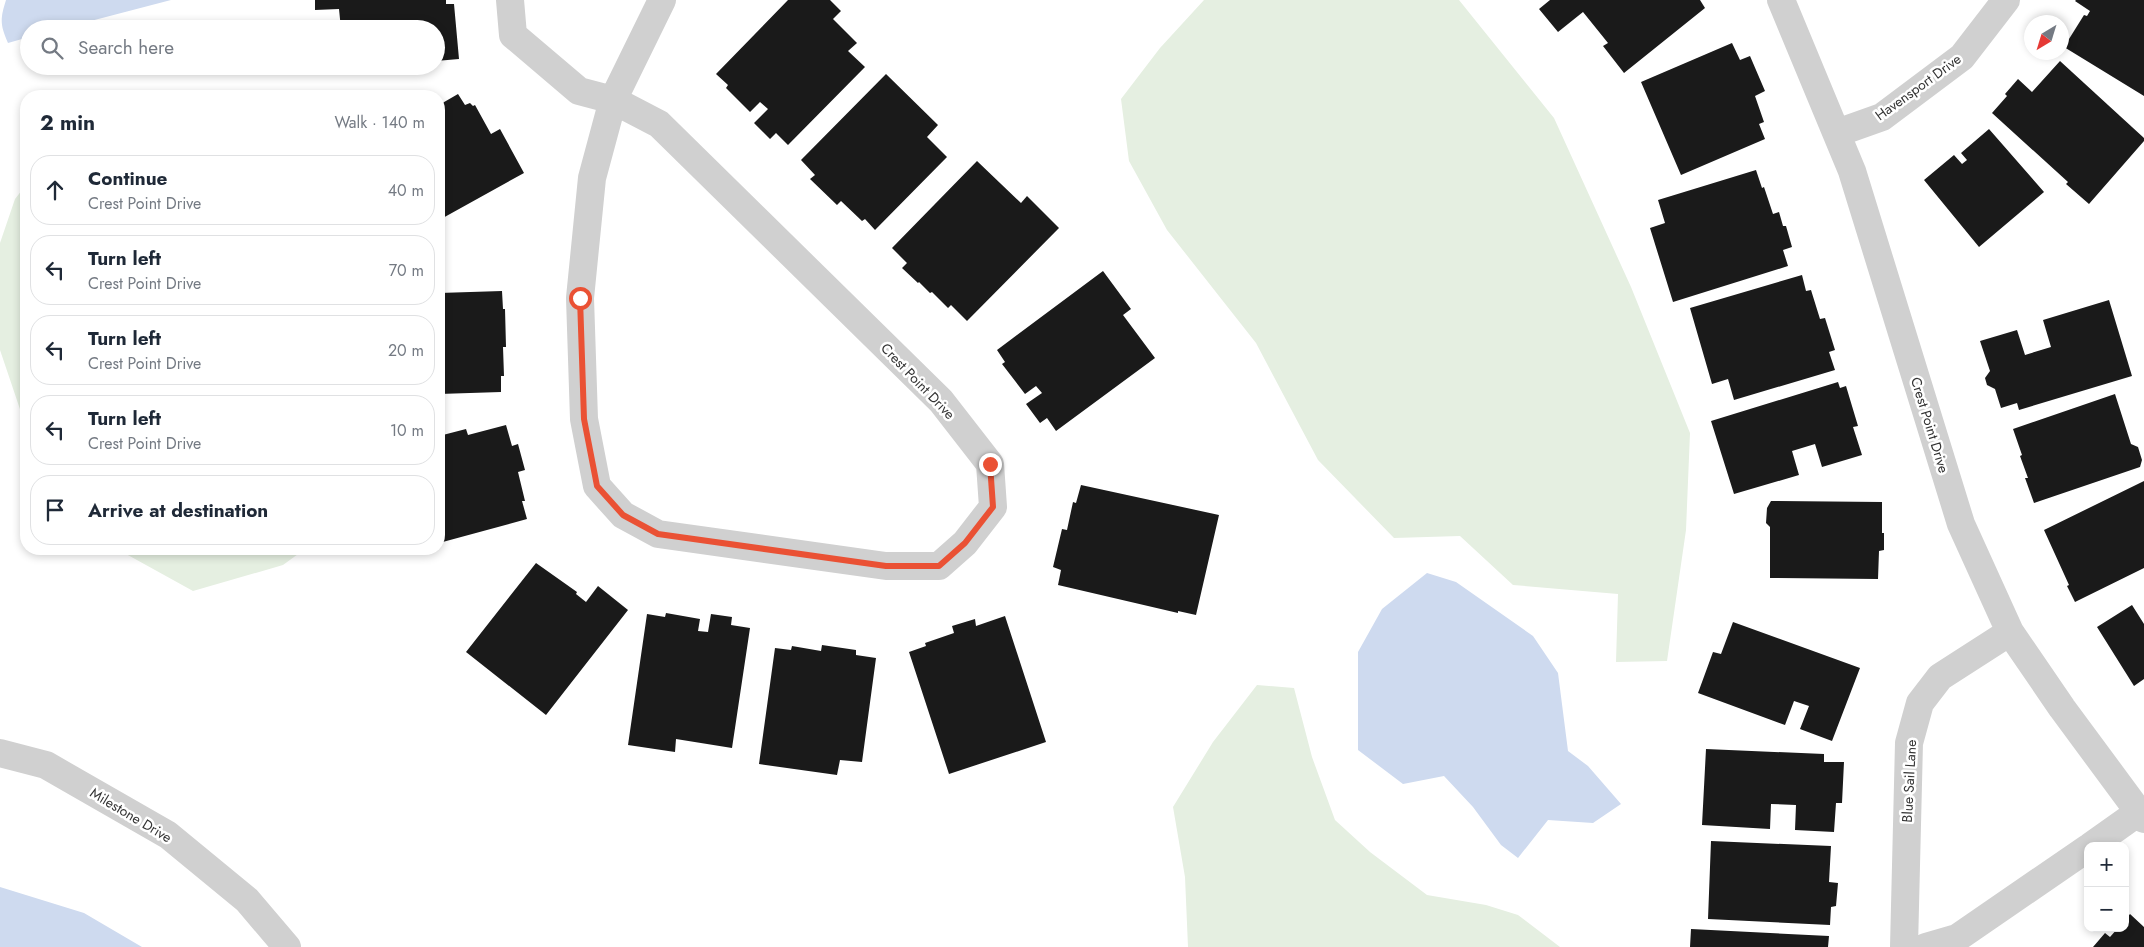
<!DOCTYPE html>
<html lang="en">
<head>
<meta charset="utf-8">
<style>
	:root { --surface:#fff; --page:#f6f6f7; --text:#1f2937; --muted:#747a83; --line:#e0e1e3 }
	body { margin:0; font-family:Jost,sans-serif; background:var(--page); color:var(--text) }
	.controls { position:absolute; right:15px; bottom:15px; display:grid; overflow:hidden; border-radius:10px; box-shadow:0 2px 8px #0003 }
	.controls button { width:45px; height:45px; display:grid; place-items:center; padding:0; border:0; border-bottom:1px solid var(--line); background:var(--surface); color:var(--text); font:25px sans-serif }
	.compass { position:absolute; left:2024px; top:15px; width:45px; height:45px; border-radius:50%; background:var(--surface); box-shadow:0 2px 8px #0003; rotate:218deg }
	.stop { position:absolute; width:15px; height:15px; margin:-11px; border:4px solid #ea5134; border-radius:50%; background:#fff }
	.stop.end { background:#ea5134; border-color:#fff; box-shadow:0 1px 5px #0008 }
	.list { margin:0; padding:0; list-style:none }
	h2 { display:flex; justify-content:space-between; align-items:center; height:65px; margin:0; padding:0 20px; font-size:21px }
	h2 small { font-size:16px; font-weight:400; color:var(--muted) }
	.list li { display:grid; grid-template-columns:32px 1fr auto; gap:15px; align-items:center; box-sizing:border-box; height:70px; margin:0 10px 10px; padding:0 10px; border:1px solid var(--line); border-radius:20px }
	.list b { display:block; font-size:19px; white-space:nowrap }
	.list p { margin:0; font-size:16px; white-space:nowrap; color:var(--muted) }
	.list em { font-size:16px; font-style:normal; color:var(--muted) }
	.icon { flex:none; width:28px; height:28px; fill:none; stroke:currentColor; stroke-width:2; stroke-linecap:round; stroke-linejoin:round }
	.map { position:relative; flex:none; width:2144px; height:947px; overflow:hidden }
	.search { position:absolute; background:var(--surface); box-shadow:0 2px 8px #0003; left:20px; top:20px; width:425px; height:55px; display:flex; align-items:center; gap:12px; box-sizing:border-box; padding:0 18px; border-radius:28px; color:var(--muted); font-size:19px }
	.panel { position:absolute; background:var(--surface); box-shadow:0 2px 8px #0003; left:20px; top:90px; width:425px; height:465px; border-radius:20px }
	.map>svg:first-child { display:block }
	.green { fill:#e5efe1 }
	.water { fill:#cedaef }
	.building { fill:#1a1a1a }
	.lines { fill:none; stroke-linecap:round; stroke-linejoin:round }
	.minor { stroke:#d0d0d0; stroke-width:28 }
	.route { stroke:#ea5134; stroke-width:6 }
	.labels { text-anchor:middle; stroke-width:5; stroke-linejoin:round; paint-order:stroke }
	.street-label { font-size:14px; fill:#333; stroke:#fff }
</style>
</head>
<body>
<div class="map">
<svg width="2144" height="947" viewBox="0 0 2144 947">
	<rect width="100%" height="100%" fill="#fff"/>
	<path class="green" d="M 1204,0 L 1459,0 L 1554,118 L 1631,287 L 1690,433 L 1686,530 L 1667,661 L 1616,662 L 1618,594 L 1513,585 L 1460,536 L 1394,538 L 1318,460 L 1256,343 L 1167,230 L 1129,161 L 1121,99 L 1160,48 Z
		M 26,185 L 26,427 L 0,350 L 0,243 L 15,199 Z
		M 117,549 L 305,549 L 283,565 L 193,591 Z
		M 1257,685 L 1294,688 L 1312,757 L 1335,820 L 1370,852 L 1427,895 L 1486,905 L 1518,915 L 1560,947 L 1188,947 L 1185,877 L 1173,807 L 1213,742 Z"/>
	<path class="water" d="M 6,0 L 171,0 L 60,29 L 29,29 L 29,37 L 8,43 C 0,25 0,19 6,0 Z
		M 1427,573 L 1456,582 L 1533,636 L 1558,673 L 1568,751 L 1588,766 L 1621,804 L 1593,823 L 1548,820 L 1518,858 L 1501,845 L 1473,807 L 1444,776 L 1403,784 L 1358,750 L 1358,652 L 1382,609 Z
		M 0,887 L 84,913 L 142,947 L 0,947 Z"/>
	<path class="building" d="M 315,0 L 446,0 L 446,4 L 454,4 L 459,59 L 436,61 L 436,29 L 341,29 L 339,9 L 315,10 Z
		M 788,0 L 830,0 L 841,11 L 833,19 L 857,43 L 848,51 L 865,67 L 788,145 L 776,133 L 770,139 L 754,123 L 768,109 L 760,102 L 750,112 L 726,88 L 728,85 L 716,74 Z
		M 1550,0 L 1700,0 L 1705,8 L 1624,73 L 1603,46 L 1608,43 L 1583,12 L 1558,32 L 1539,9 Z
		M 2076,0 L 2144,0 L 2144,96 L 2064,47 L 2084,15 L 2087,16 L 2090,11 L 2075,1 Z
		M 1732,43 L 1740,60 L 1750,56 L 1765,91 L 1755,96 L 1764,122 L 1759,124 L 1765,139 L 1681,175 L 1641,82 Z
		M 2060,61 L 2144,138 L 2144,141 L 2089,204 L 2066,184 L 2068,182 L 1992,113 L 2007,96 L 2005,94 L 2018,79 L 2032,92 Z
		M 886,74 L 938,125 L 927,137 L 947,157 L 875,230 L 865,219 L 862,221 L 841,201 L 837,205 L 810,179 L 815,175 L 801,160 Z
		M 458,94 L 465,105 L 470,103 L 473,106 L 475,105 L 491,134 L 500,129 L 524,173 L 441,219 L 439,216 L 439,105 Z
		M 1989,129 L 2044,192 L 1979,247 L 1924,180 L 1954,155 L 1962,164 L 1967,160 L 1961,153 Z
		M 977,161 L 1021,203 L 1027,196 L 1059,228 L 967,321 L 951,305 L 948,308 L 932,292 L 930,293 L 919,282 L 918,283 L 902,268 L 907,263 L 892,248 Z
		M 1756,170 L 1762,188 L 1764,187 L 1773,214 L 1779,212 L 1783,226 L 1786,226 L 1792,247 L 1783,250 L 1788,266 L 1673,302 L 1650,228 L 1665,223 L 1658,200 Z
		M 1103,271 L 1131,309 L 1123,315 L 1155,358 L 1056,431 L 1047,418 L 1040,423 L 1026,404 L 1042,393 L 1036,386 L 1025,394 L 1002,364 L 1005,362 L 997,350 Z
		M 1802,275 L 1806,291 L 1811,290 L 1820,319 L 1825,318 L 1835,350 L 1829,352 L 1835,370 L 1734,400 L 1728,379 L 1712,384 L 1690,308 Z
		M 502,291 L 503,309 L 505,309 L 506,347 L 503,347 L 504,376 L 501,376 L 501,392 L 439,394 L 439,293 Z
		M 2109,300 L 2132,376 L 2019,410 L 2017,403 L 2001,408 L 1995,389 L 1987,385 L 1985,378 L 1990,371 L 1980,341 L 2017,330 L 2025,355 L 2051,347 L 2043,320 Z
		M 1838,382 L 1840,388 L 1846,386 L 1858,426 L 1853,427 L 1862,455 L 1822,467 L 1815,444 L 1792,451 L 1799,475 L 1734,494 L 1711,421 Z
		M 2115,394 L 2131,444 L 2138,447 L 2142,460 L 2140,467 L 2034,503 L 2025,478 L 2028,478 L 2020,456 L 2022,455 L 2013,429 Z
		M 506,425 L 512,446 L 518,444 L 525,470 L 518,472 L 525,501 L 522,501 L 527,519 L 439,543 L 439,436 L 466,429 L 468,435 Z
		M 2144,481 L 2144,568 L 2075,602 L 2067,586 L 2069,585 L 2044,530 Z
		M 1081,485 L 1219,515 L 1196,615 L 1178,611 L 1178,613 L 1058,585 L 1061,570 L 1053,567 L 1062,529 L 1067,530 L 1073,502 L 1076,503 Z
		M 1771,501 L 1882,502 L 1882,533 L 1884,533 L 1884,550 L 1879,551 L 1878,579 L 1770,578 L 1770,527 L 1766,523 L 1767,508 Z
		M 536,563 L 577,592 L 576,594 L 586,602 L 598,586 L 628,610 L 546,715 L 466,652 Z
		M 2132,605 L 2144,624 L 2144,679 L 2134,686 L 2097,627 Z
		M 666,613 L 700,619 L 698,631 L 708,632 L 711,614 L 732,617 L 731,625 L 750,628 L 732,748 L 676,739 L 675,752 L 628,745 L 647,614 L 665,617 Z
		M 1005,616 L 1046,742 L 949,774 L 909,652 L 926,646 L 925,643 L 954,633 L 952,626 L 975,619 L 976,626 Z
		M 1733,622 L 1860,668 L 1832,741 L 1800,729 L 1809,706 L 1794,701 L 1785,725 L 1698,693 L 1713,652 L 1721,654 Z
		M 822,645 L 856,650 L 856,655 L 876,658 L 862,762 L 840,760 L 837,775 L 759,764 L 775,648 L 791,650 L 792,646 L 821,651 Z
		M 1706,749 L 1824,754 L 1824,762 L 1844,762 L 1842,803 L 1836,803 L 1834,832 L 1795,830 L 1796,805 L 1771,804 L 1770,829 L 1702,825 Z
		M 1711,841 L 1831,846 L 1829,882 L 1838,883 L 1836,906 L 1831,907 L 1830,925 L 1708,919 Z
		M 2130,914 L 2144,927 L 2144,947 L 2093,947 L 2105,933 L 2110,937 L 2118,928 L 2125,928 L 2125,920 Z
		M 1691,929 L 1829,936 L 1828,947 L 1690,947 Z"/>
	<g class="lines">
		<path class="minor" d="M 510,0 L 513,35 L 579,91 L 613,100 L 659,124 L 941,401 L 990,464 L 993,507 L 965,543 L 939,566 L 886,566 L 658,534 L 623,515 L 597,486 L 584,419 L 580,298 L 592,178 L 613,100 L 662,0
			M 1781,0 L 1852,171 L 1961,524 L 2010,632 L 2062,708 L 2144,819
			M 1837,133 L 1882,117 L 1962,57 L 2006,0
			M 0,753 L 46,765 L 168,835 L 247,900 L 287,947
			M 2091,846 L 2139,812
			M 1904,947 L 1909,743 L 1920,703 L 1940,677 L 2010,632
			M 1926,947 L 1957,938 L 2088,848"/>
	</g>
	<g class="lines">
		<path class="route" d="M 580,298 L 584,419 L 597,486 L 623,515 L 658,534 L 886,566 L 939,566 L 965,543 L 993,507 L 990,464"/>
	</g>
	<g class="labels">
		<g class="street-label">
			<text transform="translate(1918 87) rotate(-36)" y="5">Havensport Drive</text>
			<text transform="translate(918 381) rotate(46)" y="5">Crest Point Drive</text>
			<text transform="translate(1930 425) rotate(73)" y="5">Crest Point Drive</text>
			<text transform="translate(1909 781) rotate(-87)" y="5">Blue Sail Lane</text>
			<text transform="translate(131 815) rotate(31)" y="5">Milestone Drive</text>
		</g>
	</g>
</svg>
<div class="controls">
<button>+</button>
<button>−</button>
</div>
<svg class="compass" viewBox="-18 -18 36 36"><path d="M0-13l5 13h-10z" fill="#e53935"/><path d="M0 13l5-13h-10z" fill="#747a83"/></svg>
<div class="stop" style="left:580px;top:298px"></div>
<div class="stop end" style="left:990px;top:464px"></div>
<div class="search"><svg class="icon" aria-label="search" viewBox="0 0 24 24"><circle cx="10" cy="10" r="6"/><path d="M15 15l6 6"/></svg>Search here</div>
<section class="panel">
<h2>2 min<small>Walk · 140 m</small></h2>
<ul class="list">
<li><svg class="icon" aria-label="ahead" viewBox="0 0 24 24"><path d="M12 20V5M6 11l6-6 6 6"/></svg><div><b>Continue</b><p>Crest Point Drive</p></div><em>40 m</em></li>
<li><svg class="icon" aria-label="left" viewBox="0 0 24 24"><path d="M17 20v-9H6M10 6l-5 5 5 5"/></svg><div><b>Turn left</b><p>Crest Point Drive</p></div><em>70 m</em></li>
<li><svg class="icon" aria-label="left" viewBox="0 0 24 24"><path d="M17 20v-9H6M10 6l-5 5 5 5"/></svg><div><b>Turn left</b><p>Crest Point Drive</p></div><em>20 m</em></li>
<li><svg class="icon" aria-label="left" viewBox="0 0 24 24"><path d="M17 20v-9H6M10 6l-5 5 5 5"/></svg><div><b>Turn left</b><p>Crest Point Drive</p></div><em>10 m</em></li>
<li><svg class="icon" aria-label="arrive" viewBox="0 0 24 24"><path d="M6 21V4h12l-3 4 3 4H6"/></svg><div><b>Arrive at destination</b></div></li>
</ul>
</section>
</div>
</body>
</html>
